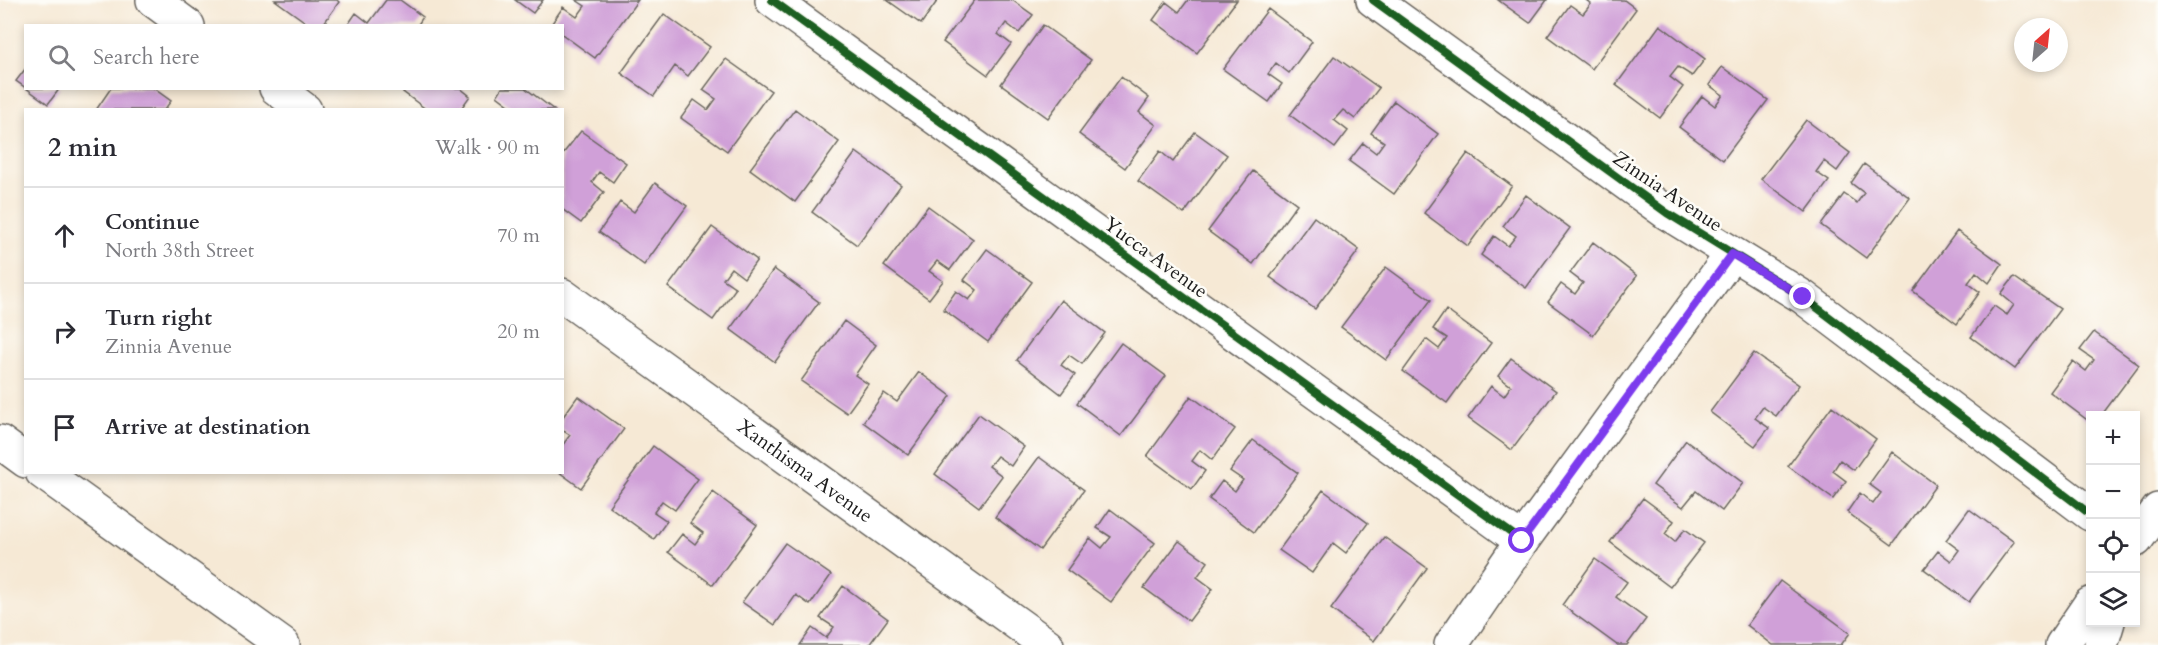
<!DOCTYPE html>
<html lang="en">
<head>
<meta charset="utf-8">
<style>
	:root { --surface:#fff; --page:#f7f7f7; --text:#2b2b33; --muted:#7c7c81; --line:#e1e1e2 }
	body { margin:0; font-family:Cardo,serif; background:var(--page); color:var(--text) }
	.controls { position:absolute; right:18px; bottom:18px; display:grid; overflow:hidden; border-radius:0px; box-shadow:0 3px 9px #0003 }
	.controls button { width:54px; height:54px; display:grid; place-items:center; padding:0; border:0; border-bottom:2px solid var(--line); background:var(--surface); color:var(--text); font:30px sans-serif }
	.compass { position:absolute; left:2014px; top:18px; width:54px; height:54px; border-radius:50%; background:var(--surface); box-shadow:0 3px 9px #0003; rotate:27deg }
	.stop { position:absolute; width:18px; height:18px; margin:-14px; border:4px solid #7c3aed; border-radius:50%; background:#fff }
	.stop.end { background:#7c3aed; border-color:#fff; box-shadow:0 2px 6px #0008 }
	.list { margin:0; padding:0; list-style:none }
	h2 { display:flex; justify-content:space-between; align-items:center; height:78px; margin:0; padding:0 24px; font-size:26px }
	h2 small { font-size:20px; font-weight:400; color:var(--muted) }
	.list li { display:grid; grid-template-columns:39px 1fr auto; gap:18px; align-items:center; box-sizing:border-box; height:96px; padding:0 24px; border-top:2px solid var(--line) }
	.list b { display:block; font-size:22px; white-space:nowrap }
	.list p { margin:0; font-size:20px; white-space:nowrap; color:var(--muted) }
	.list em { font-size:20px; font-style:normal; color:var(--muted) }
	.icon { flex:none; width:33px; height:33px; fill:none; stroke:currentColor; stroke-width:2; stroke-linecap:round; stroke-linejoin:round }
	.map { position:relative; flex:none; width:2158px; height:645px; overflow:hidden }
	.search { position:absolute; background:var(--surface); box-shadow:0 3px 9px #0003; left:24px; top:24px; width:540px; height:66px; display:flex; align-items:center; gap:15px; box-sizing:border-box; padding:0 21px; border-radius:0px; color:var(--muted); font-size:22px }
	.panel { position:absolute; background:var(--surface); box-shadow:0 3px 9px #0003; left:24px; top:108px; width:540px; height:366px; border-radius:0px }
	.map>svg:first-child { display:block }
	.building { fill:#d0a0d8 }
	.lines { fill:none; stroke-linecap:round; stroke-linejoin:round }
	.minor-casing { stroke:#68645d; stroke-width:36 }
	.secondary-casing { stroke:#68645d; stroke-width:36 }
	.minor { stroke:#fff; stroke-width:33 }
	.secondary { stroke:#fff; stroke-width:33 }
	.cycleway-casing { stroke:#fdfcf7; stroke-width:11 }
	.cycleway { stroke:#1b5e20; stroke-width:8 }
	.route { stroke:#7c3aed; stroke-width:8 }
	.labels { text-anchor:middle; stroke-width:5; stroke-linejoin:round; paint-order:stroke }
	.street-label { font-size:20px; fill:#1c1c1c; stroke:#fdfcf7 }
</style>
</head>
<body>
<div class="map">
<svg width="2158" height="645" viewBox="0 0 2158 645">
	<rect width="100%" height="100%" fill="#fdfcf7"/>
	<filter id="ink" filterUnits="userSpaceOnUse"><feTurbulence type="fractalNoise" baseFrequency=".0167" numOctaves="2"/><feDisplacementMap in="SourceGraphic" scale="12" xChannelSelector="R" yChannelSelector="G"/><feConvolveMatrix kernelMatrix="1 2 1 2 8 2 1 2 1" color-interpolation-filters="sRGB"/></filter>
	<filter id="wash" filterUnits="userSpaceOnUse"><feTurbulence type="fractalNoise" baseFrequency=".008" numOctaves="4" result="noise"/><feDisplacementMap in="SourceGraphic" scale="24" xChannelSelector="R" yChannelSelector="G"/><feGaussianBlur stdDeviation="1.35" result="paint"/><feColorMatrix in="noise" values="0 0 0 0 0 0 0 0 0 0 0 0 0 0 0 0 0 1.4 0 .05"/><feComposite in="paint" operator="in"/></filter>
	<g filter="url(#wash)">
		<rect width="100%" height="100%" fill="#f6e9d5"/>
		<g id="blocks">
			<path class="building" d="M 275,0 L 337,0 L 339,2 L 322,26 L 311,26 Z
				M 386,0 L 400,0 L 423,17 L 417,26 L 347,26 L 356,13 L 369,23 Z
				M 515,0 L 543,0 L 533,13 Z
				M 576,0 L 638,0 L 595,58 L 562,34 L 562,26 L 550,26 L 563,7 L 577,17 L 585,6 Z
				M 887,0 L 938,0 L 921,24 Z
				M 975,0 L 1012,0 L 1033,15 L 1019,33 L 1006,23 L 998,34 L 1011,44 L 988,75 L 943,42 Z
				M 1188,0 L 1237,0 L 1197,53 L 1153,20 L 1166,2 L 1179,12 Z
				M 1498,0 L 1547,0 L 1530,23 Z
				M 1586,0 L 1624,0 L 1636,9 L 1592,69 L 1547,36 L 1570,5 L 1583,14 L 1591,4 Z
				M 1268,9 L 1312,42 L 1289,73 L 1276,63 L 1268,74 L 1282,84 L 1269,102 L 1223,69 Z
				M 664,14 L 710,47 L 688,76 L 675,66 L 654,96 L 621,73 Z
				M 1043,25 L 1091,60 L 1048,118 L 1001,84 Z
				M 1660,25 L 1705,59 L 1692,76 L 1678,67 L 1670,77 L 1683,87 L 1660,118 L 1616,85 Z
				M 1334,56 L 1379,88 L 1355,119 L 1343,110 L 1334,120 L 1348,131 L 1335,148 L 1290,115 Z
				M 726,59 L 771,91 L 727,151 L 681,118 L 694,100 L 708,110 L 716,99 L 703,90 Z
				M 1722,67 L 1768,100 L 1723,160 L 1679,127 L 1702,96 L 1715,106 L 1723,95 L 1709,85 Z
				M 26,68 L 26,88 L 16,81 Z
				M 1121,77 L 1149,98 L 1139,112 L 1156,125 L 1125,168 L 1079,134 Z
				M 26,88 L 60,88 L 48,104 Z
				M 111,88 L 153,88 L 171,101 L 164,110 L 96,110 Z
				M 406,88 L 460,88 L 470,96 L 460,110 L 427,110 L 403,92 Z
				M 502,88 L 525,88 L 554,110 L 507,110 L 510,106 L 497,96 Z
				M 1394,101 L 1438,134 L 1394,194 L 1349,161 L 1363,143 L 1376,153 L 1384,142 L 1371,133 Z
				M 795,109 L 839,142 L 795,202 L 750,169 Z
				M 1806,120 L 1850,153 L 1837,171 L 1824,161 L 1816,172 L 1829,181 L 1806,212 L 1761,179 Z
				M 581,131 L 626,163 L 613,182 L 599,172 L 592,182 L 604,192 L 581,223 L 562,209 L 562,155 Z
				M 1195,132 L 1227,155 L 1184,214 L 1138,181 L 1160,151 L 1173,162 Z
				M 856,152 L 901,185 L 857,245 L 812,212 Z
				M 1468,153 L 1512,186 L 1468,246 L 1424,213 Z
				M 1864,164 L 1910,198 L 1866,258 L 1821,225 L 1844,194 L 1857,203 L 1864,193 L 1851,183 Z
				M 1253,171 L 1297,204 L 1253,264 L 1208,231 Z
				M 655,183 L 687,206 L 644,265 L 599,232 L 620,202 L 634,212 Z
				M 1526,195 L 1570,228 L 1526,288 L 1481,255 L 1494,236 L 1508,246 L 1516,236 L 1503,226 Z
				M 928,206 L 973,239 L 950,270 L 937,261 L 929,271 L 943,281 L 929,299 L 884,266 Z
				M 1314,217 L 1359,250 L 1315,309 L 1270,277 Z
				M 712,227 L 757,260 L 744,278 L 731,268 L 723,279 L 736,288 L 713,320 L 668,287 Z
				M 1957,231 L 2002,264 L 1989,283 L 1976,272 L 1968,283 L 1980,292 L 1957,324 L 1913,291 Z
				M 1593,242 L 1637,276 L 1593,335 L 1548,302 L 1561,284 L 1575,294 L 1583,283 L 1570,273 Z
				M 987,249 L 1032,282 L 988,342 L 943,309 L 956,291 L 969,300 L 977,290 L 964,280 Z
				M 1386,267 L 1431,300 L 1386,360 L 1341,327 Z
				M 774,269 L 819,302 L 775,362 L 730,329 Z
				M 2014,277 L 2060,309 L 2015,369 L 1971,337 L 1994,306 L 2007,315 L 2014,305 L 2001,294 Z
				M 1061,300 L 1105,333 L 1082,364 L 1069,355 L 1061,365 L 1075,375 L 1061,394 L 1017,360 Z
				M 1446,310 L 1491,343 L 1447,403 L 1403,371 L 1426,339 L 1439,349 L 1447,338 L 1433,329 Z
				M 844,321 L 876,345 L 855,375 L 868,384 L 847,413 L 801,381 Z
				M 2094,332 L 2139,365 L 2101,416 L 2090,416 L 2090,422 L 2050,392 L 2073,361 L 2086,371 L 2094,360 L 2080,350 Z
				M 1121,343 L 1166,376 L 1121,436 L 1077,403 Z
				M 1754,353 L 1799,385 L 1776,416 L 1763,407 L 1755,418 L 1769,428 L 1755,446 L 1710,412 Z
				M 1511,358 L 1556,391 L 1512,450 L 1468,418 L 1491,386 L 1504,396 L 1511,386 L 1498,376 Z
				M 919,372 L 951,396 L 908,455 L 863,422 L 884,393 L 897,402 Z
				M 578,396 L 624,429 L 581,488 L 559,472 L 562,472 L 562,446 L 570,435 L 562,430 L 562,418 Z
				M 1191,396 L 1235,429 L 1212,460 L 1200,450 L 1192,461 L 1205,471 L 1192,489 L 1147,456 Z
				M 1832,406 L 1876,439 L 1854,470 L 1840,460 L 1833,471 L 1846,481 L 1833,499 L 1788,466 Z
				M 979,414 L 1024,447 L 1011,466 L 997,456 L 989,466 L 1002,476 L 979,507 L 935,474 Z
				M 1253,440 L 1298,473 L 1254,532 L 1209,499 L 1222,481 L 1235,491 L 1243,480 L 1230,471 Z
				M 1686,440 L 1743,483 L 1722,511 L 1696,491 L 1683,507 L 1653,485 Z
				M 653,446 L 698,479 L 675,510 L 662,501 L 654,512 L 667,521 L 654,539 L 609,506 Z
				M 1892,452 L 1936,485 L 1892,545 L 1847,512 L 1860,493 L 1873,504 L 1881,493 L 1869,484 Z
				M 1039,457 L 1084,490 L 1040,550 L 995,517 Z
				M 1323,490 L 1368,523 L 1346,553 L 1333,543 L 1312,573 L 1279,550 Z
				M 713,492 L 757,525 L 713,585 L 668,552 L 682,534 L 695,544 L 703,533 L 690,523 Z
				M 1643,498 L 1674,521 L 1665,534 L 1675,542 L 1685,529 L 1704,543 L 1670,587 L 1610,542 Z
				M 1110,509 L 1155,543 L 1111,602 L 1067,570 L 1090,538 L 1102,548 L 1111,537 L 1097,528 Z
				M 1969,509 L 2014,542 L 1969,602 L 1924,569 L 1938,551 L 1951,561 L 1959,550 L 1946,540 Z
				M 1384,537 L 1427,568 L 1374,641 L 1331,609 Z
				M 1179,541 L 1208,562 L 1197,577 L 1213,589 L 1189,621 L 1144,588 Z
				M 785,543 L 831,575 L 810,605 L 796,595 L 775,625 L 742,602 Z
				M 1595,559 L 1627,582 L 1616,597 L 1646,619 L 1627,645 L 1617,645 L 1562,605 Z
				M 1780,581 L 1850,633 L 1841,645 L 1773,645 L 1747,625 Z
				M 843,586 L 888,619 L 869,645 L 800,645 L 812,628 L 826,638 L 834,627 L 820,618 Z"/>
		</g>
	</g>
	<g filter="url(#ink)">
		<use href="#blocks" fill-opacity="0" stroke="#68645d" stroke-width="1.5"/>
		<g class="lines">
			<defs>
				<g id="minor">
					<path d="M 153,0 L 188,26"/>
					<path d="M 772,0 L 1522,541"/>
					<path d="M 1373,0 L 1667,213 L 1803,297 L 2090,514"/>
					<path d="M 276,88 L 305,110"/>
					<path id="s1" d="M 562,295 L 1047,645"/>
					<path d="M 0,442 L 26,461"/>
					<path d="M 42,472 L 283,645"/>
					<path d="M 1451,645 L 1522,541 L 1732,254"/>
				</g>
				<path id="secondary" d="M 2136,540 L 2158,510
					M 2062,645 L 2090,604
					M 2101,645 L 2108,622"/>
			</defs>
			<use href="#minor" class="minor-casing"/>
			<use href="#secondary" class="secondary-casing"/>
			<use href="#minor" class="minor"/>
			<use href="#secondary" class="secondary"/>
			<defs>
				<path id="cycleway" d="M 772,0 L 1522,541
					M 1373,0 L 1667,213 L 1803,297 L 2090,514"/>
			</defs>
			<use href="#cycleway" class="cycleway-casing"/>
			<use href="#cycleway" class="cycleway"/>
		</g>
	</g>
	<g class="lines" filter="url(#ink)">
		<path class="route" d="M 1522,541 L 1732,254 L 1803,297"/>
	</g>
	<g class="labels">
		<g class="street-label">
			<text transform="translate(1668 191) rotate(34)" y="7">Zinnia Avenue</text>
			<text transform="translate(1156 257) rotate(36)" y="7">Yucca Avenue</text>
			<text dy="7" stroke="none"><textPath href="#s1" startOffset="300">Xanthisma Avenue</textPath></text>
		</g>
	</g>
</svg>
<div class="controls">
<button>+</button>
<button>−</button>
<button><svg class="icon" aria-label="locate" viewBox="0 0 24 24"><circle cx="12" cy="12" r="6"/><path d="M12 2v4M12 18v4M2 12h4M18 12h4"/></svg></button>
<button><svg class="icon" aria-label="layers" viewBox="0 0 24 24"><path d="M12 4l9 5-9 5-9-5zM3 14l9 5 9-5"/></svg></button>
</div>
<svg class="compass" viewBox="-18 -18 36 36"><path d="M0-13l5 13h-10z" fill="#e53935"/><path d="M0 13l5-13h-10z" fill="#7c7c81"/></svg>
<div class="stop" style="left:1522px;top:541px"></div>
<div class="stop end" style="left:1803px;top:297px"></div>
<div class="search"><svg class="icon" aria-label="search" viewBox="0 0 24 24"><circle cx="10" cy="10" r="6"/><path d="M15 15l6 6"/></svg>Search here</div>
<section class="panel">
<h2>2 min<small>Walk · 90 m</small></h2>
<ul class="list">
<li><svg class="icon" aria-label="ahead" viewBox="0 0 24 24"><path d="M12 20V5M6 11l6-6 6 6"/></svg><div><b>Continue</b><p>North 38th Street</p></div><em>70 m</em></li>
<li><svg class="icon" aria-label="right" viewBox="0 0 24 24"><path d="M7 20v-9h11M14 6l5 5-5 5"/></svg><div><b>Turn right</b><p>Zinnia Avenue</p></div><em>20 m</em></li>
<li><svg class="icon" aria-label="arrive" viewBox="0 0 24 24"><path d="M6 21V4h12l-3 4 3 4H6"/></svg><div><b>Arrive at destination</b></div></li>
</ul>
</section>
</div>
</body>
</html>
